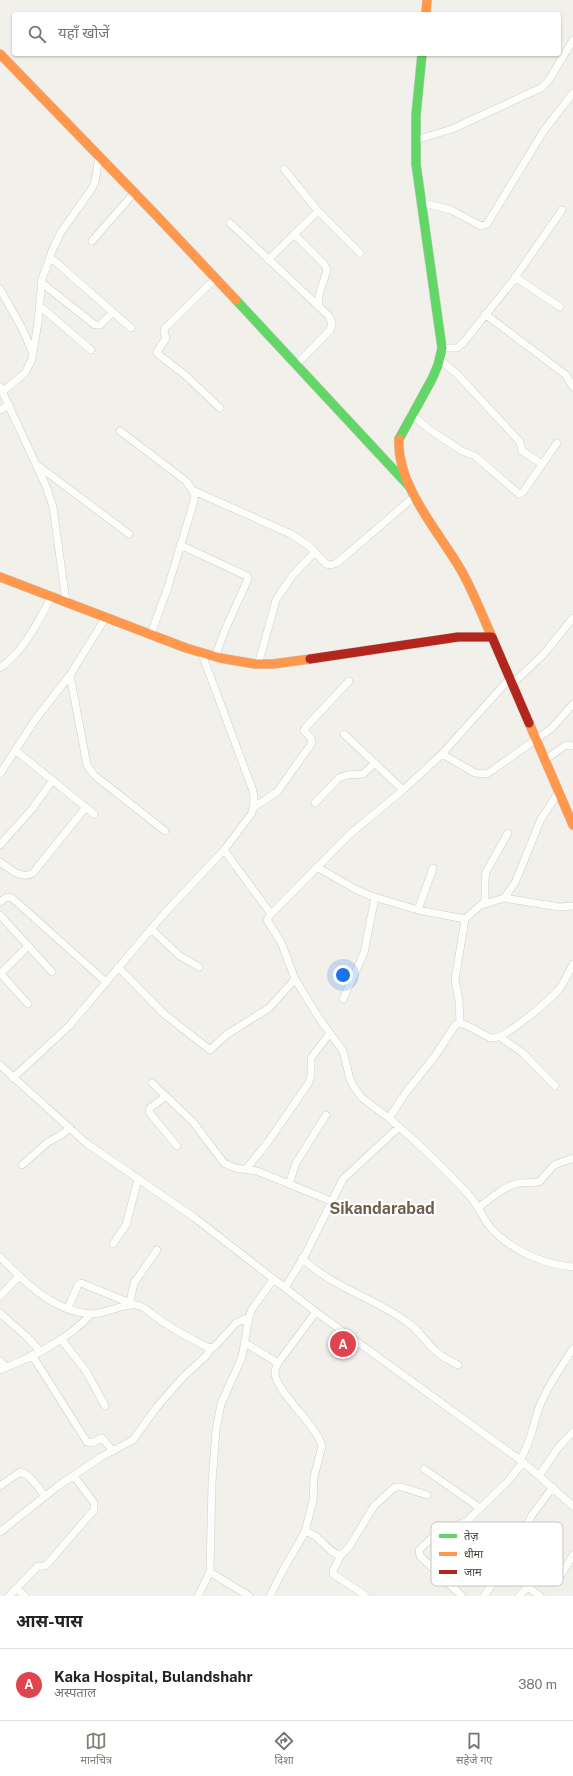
<!DOCTYPE html>
<html lang="hi">
<head>
<meta charset="utf-8">
<style>
	:root { --surface:#fff; --page:#f6f6f6; --text:#222; --muted:#767676; --line:#e0e0e0; --accent:#847e75 }
	body { margin:0; font-family:"Public Sans","Noto Sans Devanagari",sans-serif; background:var(--page); color:var(--text) }
	.you { position:absolute; left:343px; top:975px; width:14px; height:14px; margin:-10px; border:3px solid #fff; border-radius:50%; background:#1a73e8; box-shadow:0 0 0 6px #1a73e833 }
	.badge { display:grid; place-items:center; width:26px; height:26px; border-radius:50%; background:var(--accent); color:#fff; font-size:13px; font-weight:700 }
	.pin { position:absolute; translate:-50% -50%; border:2px solid #fff; box-shadow:0 1px 4px #0006 }
	.list { margin:0; padding:0; list-style:none }
	h2 { display:flex; justify-content:space-between; align-items:center; height:52px; margin:0; padding:0 16px; font-size:17px }
	h2 small { font-size:13px; font-weight:400; color:var(--muted) }
	.list li { display:grid; grid-template-columns:26px 1fr auto; gap:12px; align-items:center; box-sizing:border-box; height:72px; padding:0 16px; border-top:1px solid var(--line) }
	.list b { display:block; font-size:15px; white-space:nowrap }
	.list p { margin:0; font-size:13px; white-space:nowrap; color:var(--muted) }
	.list em { font-size:13px; font-style:normal; color:var(--muted) }
	.icon { flex:none; width:22px; height:22px; fill:none; stroke:currentColor; stroke-width:2; stroke-linecap:round; stroke-linejoin:round }
	.map { position:relative; flex:none; width:573px; height:1596px; overflow:hidden }
	.search { position:absolute; background:var(--surface); box-shadow:0 1px 3px #0004; left:12px; right:12px; top:12px; height:44px; display:flex; align-items:center; gap:10px; box-sizing:border-box; padding:0 14px; border-radius:4px; color:var(--muted); font-size:15px }
	.sheet { height:124px; background:var(--surface) }
	nav { display:flex; justify-content:space-around; align-items:center; box-sizing:border-box; height:56px; border-top:1px solid var(--line); background:var(--surface); font-size:11px; color:var(--muted) }
	nav a { display:grid; justify-items:center; gap:2px }
	nav .on { color:var(--accent) }
	.map>svg:first-child { display:block }
	.lines { fill:none; stroke-linecap:round; stroke-linejoin:round }
	.street-casing { stroke:#d0cec8; stroke-width:8 }
	.fast-casing { stroke:#d2cdc2; stroke-width:10 }
	.slow-casing { stroke:#d2cdc2; stroke-width:10 }
	.jam-casing { stroke:#d2cdc2; stroke-width:10 }
	.street { stroke:#fdfdfc; stroke-width:7 }
	.fast { stroke:#63d668; stroke-width:9 }
	.slow { stroke:#ff974d; stroke-width:9 }
	.jam { stroke:#b3261e; stroke-width:9 }
	.labels { text-anchor:middle; stroke-width:4; stroke-linejoin:round; paint-order:stroke }
	.district-label { font-size:16px; font-weight:bold; fill:#6d5f4c; stroke:#fff }
	.key { fill:#fff; stroke:#c8c6c3; stroke-width:1 }
	.key-label { font-size:11px; fill:#494136 }
</style>
</head>
<body>
<div class="map">
<svg width="573" height="1596" viewBox="0 0 573 1596">
	<rect width="100%" height="100%" fill="#f2f0eb"/>
	<g class="lines">
		<defs>
			<path id="street" d="M 416,140 L 452,129 L 541,88 L 549,80 L 573,40
				M 284,169 L 318,211
				M 420,202 L 451,210 L 481,226 L 487,224 L 543,132 L 573,93
				M 230,223 L 329,316 L 332,323 L 330,330 L 295,366
				M 294,234 L 324,264 L 327,270 L 319,295 L 318,306
				M 92,241 L 134,193
				M 50,257 L 131,328
				M 268,260 L 318,211 L 360,253
				M 515,277 L 560,307
				M 215,279 L 165,328 L 164,332 L 166,338 L 157,352 L 159,355 L 184,374 L 220,408
				M 42,283 L 95,325 L 100,325 L 113,312
				M 0,289 L 23,330 L 33,354
				M 40,306 L 91,350
				M 485,314 L 566,375 L 573,387
				M 442,348 L 457,348 L 463,343 L 512,282 L 562,210
				M 440,360 L 457,374 L 520,442 L 522,451 L 542,464
				M 0,387 L 46,486 L 53,507 L 66,602
				M 2,392 L 25,373 L 32,359 L 38,322 L 42,279 L 52,251 L 61,232 L 91,190 L 95,182 L 99,157
				M 0,410 L 9,405
				M 411,414 L 430,430 L 462,451 L 475,456 L 519,494 L 523,492 L 557,443
				M 120,431 L 186,481 L 194,493 L 194,501 L 168,587 L 151,634
				M 37,465 L 129,534
				M 192,490 L 291,534 L 309,546 L 326,564 L 331,565 L 337,563 L 415,496
				M 180,545 L 247,576 L 248,579 L 225,630 L 215,657
				M 258,665 L 276,600 L 292,576 L 315,552
				M 0,668 C 24,651 38,622 52,596
				M 70,675 L 87,765 L 94,775 L 165,831
				M 513,683 L 543,655 L 573,618
				M 344,734 L 403,790
				M 15,750 L 94,814
				M 442,754 L 475,773 L 487,774 L 552,728 L 573,704
				M 545,760 L 566,745 L 573,746
				M 0,774 L 35,720 L 70,675 L 106,617
				M 315,803 L 339,778 L 347,775 L 363,774 L 375,763
				M 254,807 L 277,792 L 312,743 L 311,738 L 304,731 L 306,727 L 349,681
				M 0,845 L 32,809 L 53,780
				M 224,850 L 271,914 L 350,834 L 403,790 L 442,754 L 510,678
				M 0,862 C 10,869 21,880 33,873 L 86,807
				M 317,867 L 355,889 L 371,896 L 418,910 L 465,919 L 455,980 L 459,1000 L 460,1022
				M 504,898 L 515,883 L 541,819 L 559,792
				M 0,902 L 7,897 L 12,898 L 106,982
				M 482,905 L 504,898 L 559,907 L 573,906
				M 418,910 L 433,868
				M 271,914 L 267,920 L 281,942 L 295,979 L 319,1018 L 343,1051 L 350,1079 L 354,1087 L 362,1098 L 389,1118 L 407,1091 L 435,1056 L 456,1024 C 465,1020 482,1036 492,1038 C 504,1040 551,999 560,988 C 565,980 569,972 573,964
				M 0,915 L 52,972
				M 465,919 L 485,901 L 485,879 L 486,872 L 508,833
				M 151,929 L 180,956 L 199,967
				M 118,967 L 164,1014 L 210,1050 L 226,1035 L 269,1008 L 295,979
				M 0,973 L 28,1004
				M 0,974 L 28,946
				M 343,999 L 364,953 L 375,897
				M 500,1037 L 523,1053 L 555,1086
				M 0,1065 L 86,1143 L 195,1218 L 316,1312 L 523,1462 L 573,1506
				M 13,1078 L 69,1026 L 163,915 L 224,850 L 252,813 L 254,800 L 253,791 L 202,654
				M 152,1083 L 193,1122 L 224,1163 L 235,1168 L 257,1171 L 331,1201
				M 166,1096 L 150,1108 L 149,1112 L 177,1146
				M 389,1118 C 417,1142 443,1167 468,1194 C 477,1204 482,1216 490,1227 C 509,1249 544,1265 573,1267
				M 22,1165 L 48,1142 L 61,1135 L 70,1128
				M 246,1169 L 268,1142 L 308,1084 L 311,1076 L 311,1058 L 330,1033
				M 289,1184 L 296,1163 L 326,1115
				M 478,1208 C 490,1199 503,1187 518,1183 C 526,1182 533,1184 540,1181 L 554,1165 L 573,1158
				M 113,1244 L 126,1225 L 138,1179
				M 0,1257 C 25,1282 53,1312 91,1314 C 106,1314 124,1303 136,1305 C 142,1305 147,1310 152,1314 C 170,1328 189,1338 209,1348 L 214,1347 L 236,1323 L 249,1317
				M 302,1258 C 330,1286 374,1298 407,1322 C 419,1330 426,1343 437,1352 C 443,1358 451,1361 458,1365
				M 285,1288 L 305,1255 L 343,1179 L 399,1127
				M 0,1296 L 19,1276
				M 129,1306 L 134,1283 L 157,1250
				M 68,1308 L 78,1285 L 81,1283 L 130,1303
				M 0,1313 L 26,1336 L 40,1351
				M 61,1339 L 86,1371 L 105,1406
				M 245,1343 L 278,1363
				M 32,1355 L 87,1442 L 92,1443 L 102,1438 L 113,1451
				M 0,1361 L 6,1367
				M 0,1370 C 32,1357 68,1340 91,1314
				M 520,1460 C 531,1443 533,1424 540,1405 C 548,1385 561,1367 573,1349
				M 424,1469 L 480,1508
				M 539,1476 L 558,1448 L 573,1432
				M 0,1486 L 20,1472 C 31,1475 38,1488 45,1496
				M 0,1532 L 58,1486 L 101,1457 L 133,1440 L 156,1408 L 183,1377 L 206,1356 L 211,1348
				M 305,1532 L 313,1501 L 314,1477 L 322,1446 C 316,1424 274,1390 275,1372 C 275,1368 277,1366 278,1363 L 316,1312
				M 341,1555 L 333,1571 L 333,1574 L 366,1596
				M 210,1572 L 249,1596
				M 561,1575 L 573,1555
				M 17,1589 L 25,1596
				M 9,1596 L 38,1566 L 45,1566 L 49,1562 L 94,1510 L 94,1503 L 74,1476
				M 198,1596 L 210,1572 L 212,1482 L 216,1430 L 221,1404 L 242,1357 L 249,1317 L 252,1309 L 273,1280
				M 270,1596 L 283,1570 L 305,1532 C 320,1533 326,1553 341,1555 L 349,1547 L 374,1506 L 395,1487 L 402,1487 L 427,1495
				M 462,1596 L 420,1556 L 419,1550 L 435,1535 L 467,1521 L 509,1480 L 523,1462
				M 484,1596 L 509,1559 L 532,1515 L 553,1487
				M 519,1596 L 527,1588 L 529,1588 L 540,1596"/>
			<path id="fast" d="M 236,300 L 409,486
				M 399,439 L 432,379 L 438,365 L 442,348 L 416,164 L 416,115 L 422,54"/>
			<path id="slow" d="M 426,14 L 427,0
				M 0,54 L 155,214 L 236,300
				M 399,439 C 396,485 439,532 461,570 C 473,591 482,615 492,637
				M 0,577 L 186,648 L 220,658 L 255,664 L 273,664 L 310,659
				M 529,723 L 573,825"/>
			<path id="jam" d="M 310,659 L 458,637 L 492,637 L 529,723"/>
		</defs>
		<use href="#street" class="street-casing"/>
		<use href="#fast" class="fast-casing"/>
		<use href="#slow" class="slow-casing"/>
		<use href="#jam" class="jam-casing"/>
		<use href="#street" class="street"/>
		<use href="#fast" class="fast"/>
		<use href="#slow" class="slow"/>
		<use href="#jam" class="jam"/>
	</g>
	<g class="labels">
		<g class="district-label">
			<text x="382" y="1214">Sikandarabad</text>
		</g>
	</g>
	<rect x="431" y="1522" width="132" height="64" rx="6" class="key"/>
	<rect x="439" y="1534" width="18" height="4" fill="#63d668"/>
	<rect x="439" y="1552" width="18" height="4" fill="#ff974d"/>
	<rect x="439" y="1570" width="18" height="4" fill="#b3261e"/>
	<g class="key-label">
		<text x="464" y="1540">तेज़</text>
		<text x="464" y="1558">धीमा</text>
		<text x="464" y="1576">जाम</text>
	</g>
</svg>
<div class="you"></div>
<div class="pin badge" style="left:343px;top:1344px;background:#e0444e">A</div>
<div class="search"><svg class="icon" aria-label="search" viewBox="0 0 24 24"><circle cx="10" cy="10" r="6"/><path d="M15 15l6 6"/></svg>यहाँ खोजें</div>
</div>
<section class="sheet">
<h2>आस-पास<small></small></h2>
<ul class="list">
<li><span class="badge" style="background:#e0444e">A</span><div><b>Kaka Hospital, Bulandshahr</b><p>अस्पताल</p></div><em>380 m</em></li>
</ul>
</section>
<nav>
<a class="on"><svg class="icon" aria-label="map" viewBox="0 0 24 24"><path d="M3 6l6-2 6 2 6-2v14l-6 2-6-2-6 2zM9 4v14M15 6v14"/></svg>मानचित्र</a>
<a><svg class="icon" aria-label="directions" viewBox="0 0 24 24"><path d="M12 3l9 9-9 9-9-9zM9 14v-3h6M13 9l2 2-2 2"/></svg>दिशा</a>
<a><svg class="icon" aria-label="saved" viewBox="0 0 24 24"><path d="M7 4h10v16l-5-4-5 4z"/></svg>सहेजे गए</a>
</nav>
</body>
</html>
